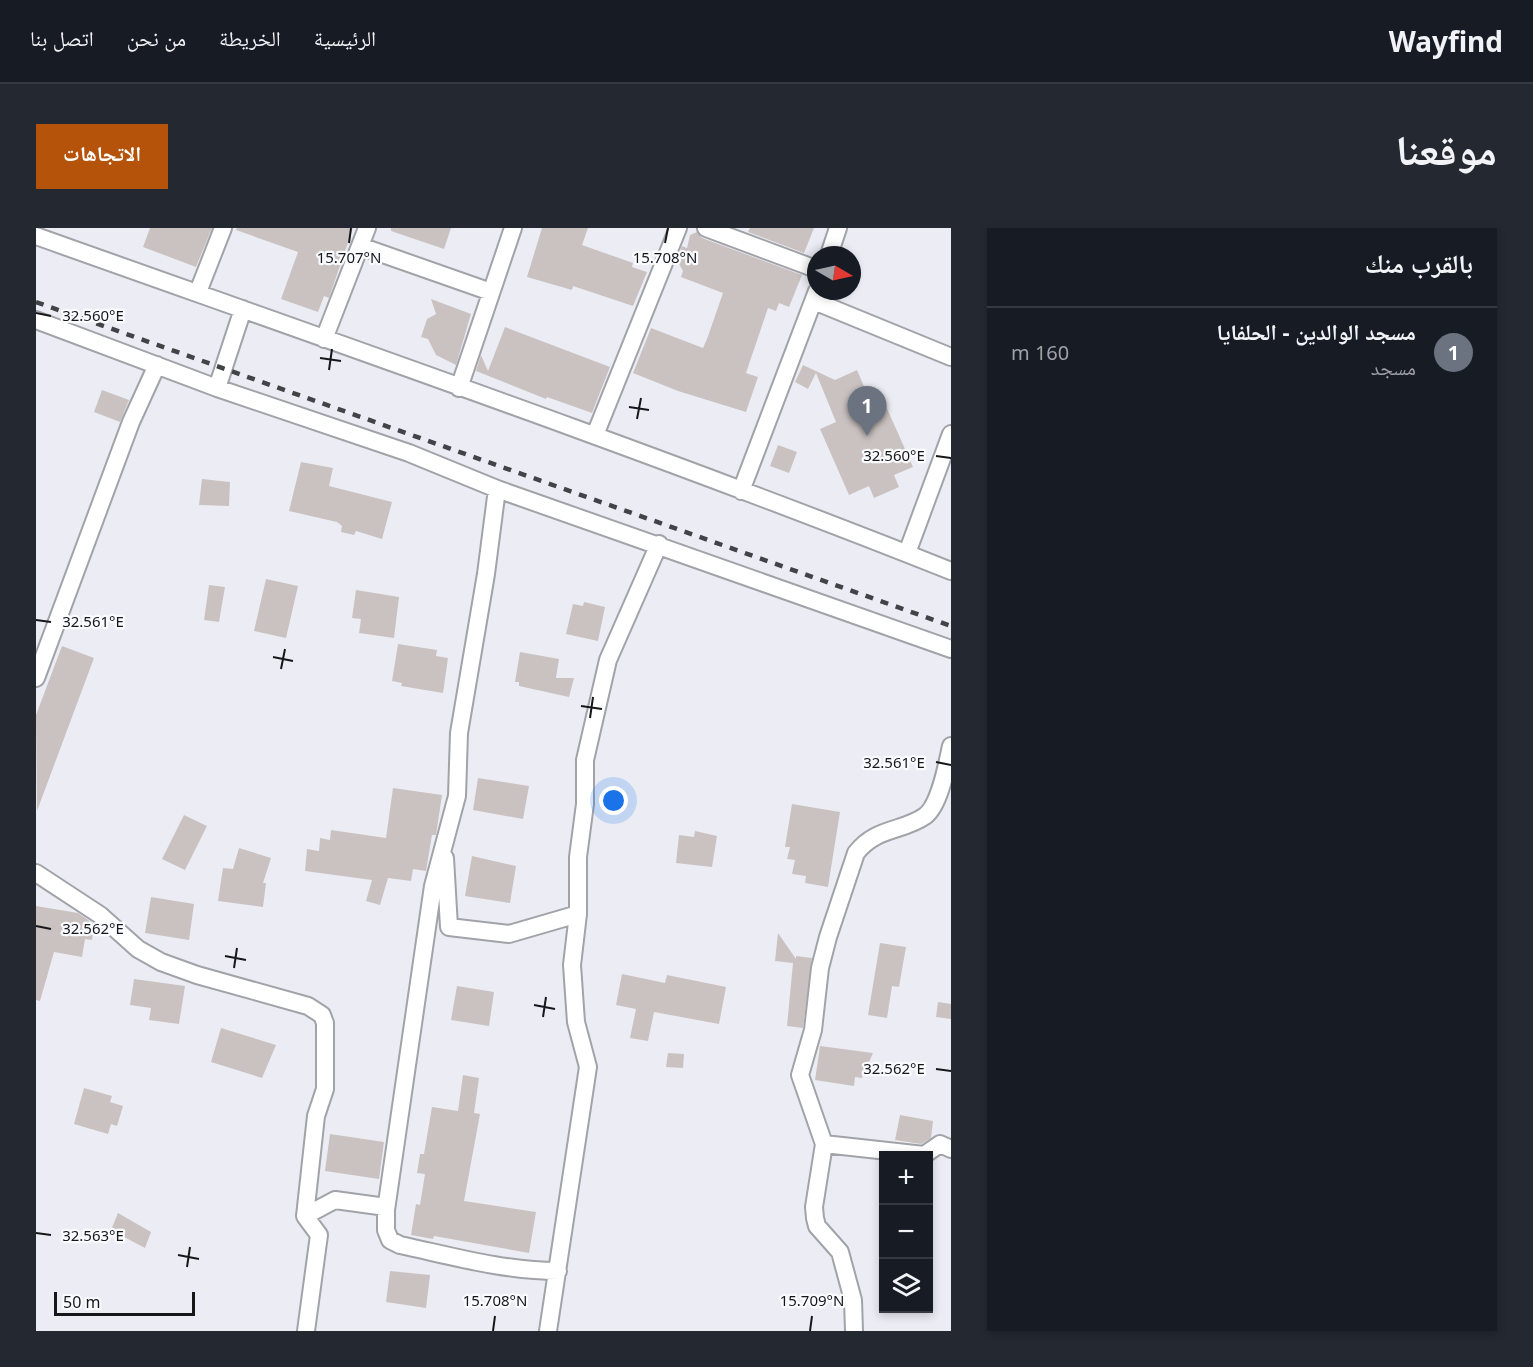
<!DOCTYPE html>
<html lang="ar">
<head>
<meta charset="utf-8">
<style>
	:root { --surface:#171b24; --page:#242831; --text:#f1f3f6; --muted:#9ea1a6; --line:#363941; --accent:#b45309 }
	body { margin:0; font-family:"Noto Sans","Noto Naskh Arabic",sans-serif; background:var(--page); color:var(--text); direction:rtl }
	.controls { position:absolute; right:18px; bottom:18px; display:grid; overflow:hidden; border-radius:0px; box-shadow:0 3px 9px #0003 }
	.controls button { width:54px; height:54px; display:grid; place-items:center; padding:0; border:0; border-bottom:2px solid var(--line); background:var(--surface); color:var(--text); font:30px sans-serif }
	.compass { position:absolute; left:771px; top:18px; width:54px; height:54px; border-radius:50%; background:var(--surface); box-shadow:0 3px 9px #0003; rotate:99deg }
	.scale { position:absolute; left:18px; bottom:15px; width:141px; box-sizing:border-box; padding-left:6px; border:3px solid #171719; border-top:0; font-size:16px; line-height:21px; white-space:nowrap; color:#171719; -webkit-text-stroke:4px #fafbfe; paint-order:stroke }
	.you { position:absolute; left:578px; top:573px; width:21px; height:21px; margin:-15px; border:4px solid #fff; border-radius:50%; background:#1a73e8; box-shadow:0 0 0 9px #1a73e833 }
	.badge { display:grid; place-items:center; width:39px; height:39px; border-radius:50%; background:var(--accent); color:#fff; font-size:20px; font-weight:700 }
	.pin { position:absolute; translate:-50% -50px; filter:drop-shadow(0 2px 3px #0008) }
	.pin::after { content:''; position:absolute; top:32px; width:21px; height:18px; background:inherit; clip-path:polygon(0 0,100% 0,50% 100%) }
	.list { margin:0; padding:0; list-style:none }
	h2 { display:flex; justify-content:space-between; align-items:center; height:78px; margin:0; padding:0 24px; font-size:26px }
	h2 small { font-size:20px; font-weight:400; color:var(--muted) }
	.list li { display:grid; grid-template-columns:39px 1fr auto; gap:18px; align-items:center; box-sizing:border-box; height:90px; padding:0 24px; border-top:2px solid var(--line) }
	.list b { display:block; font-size:22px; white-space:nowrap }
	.list p { margin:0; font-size:20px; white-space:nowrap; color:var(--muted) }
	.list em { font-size:20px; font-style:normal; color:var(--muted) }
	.icon { flex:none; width:33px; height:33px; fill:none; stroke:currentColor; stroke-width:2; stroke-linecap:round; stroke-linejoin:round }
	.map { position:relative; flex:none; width:915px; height:1103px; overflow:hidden; direction:ltr; border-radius:0px }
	header { display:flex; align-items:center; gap:36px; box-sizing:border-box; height:84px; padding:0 30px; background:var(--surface); border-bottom:2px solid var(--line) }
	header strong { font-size:28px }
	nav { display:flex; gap:33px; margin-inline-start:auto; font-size:21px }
	.intro { display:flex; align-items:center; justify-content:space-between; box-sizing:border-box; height:144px; padding:0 36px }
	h1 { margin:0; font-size:42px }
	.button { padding:15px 27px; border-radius:0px; background:var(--accent); color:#fff; font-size:21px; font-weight:700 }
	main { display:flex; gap:36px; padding:0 36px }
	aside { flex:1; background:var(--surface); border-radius:0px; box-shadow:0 3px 9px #0003 }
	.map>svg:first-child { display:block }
	.building { fill:#c9c2c1 }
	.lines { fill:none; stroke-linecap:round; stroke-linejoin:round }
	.minor-casing { stroke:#a1a3a9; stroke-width:20 }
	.minor { stroke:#fff; stroke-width:16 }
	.rail { stroke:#424346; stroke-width:4.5; stroke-dasharray:8 8; stroke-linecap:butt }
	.ticks { fill:none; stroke:#171719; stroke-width:2 }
	.ticks-label { font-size:15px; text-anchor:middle; fill:#171719; stroke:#fafbfe; stroke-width:4.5; stroke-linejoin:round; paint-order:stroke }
</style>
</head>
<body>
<header>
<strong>Wayfind</strong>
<nav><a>الرئيسية</a><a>الخريطة</a><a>من نحن</a><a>اتصل بنا</a></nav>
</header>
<div class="intro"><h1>موقعنا</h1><a class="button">الاتجاهات</a></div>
<main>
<aside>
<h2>بالقرب منك<small></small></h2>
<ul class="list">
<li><span class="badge" style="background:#6b7280">1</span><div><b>مسجد الوالدين - الحلفايا</b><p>مسجد</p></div><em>160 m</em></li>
</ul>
</aside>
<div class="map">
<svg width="915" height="1103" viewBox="0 0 915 1103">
	<rect width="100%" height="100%" fill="#ecedf4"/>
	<path class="building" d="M 114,0 L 176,0 L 160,39 L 107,19 Z
		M 201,0 L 317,0 L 293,70 L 288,68 L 282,84 L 245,71 L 262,24 L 200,2 Z
		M 355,0 L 415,0 L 408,21 L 355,3 Z
		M 506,0 L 552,0 L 546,17 L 597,35 L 596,39 L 611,44 L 597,78 L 537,58 L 536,62 L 491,49 Z
		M 714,0 L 778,0 L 768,25 L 712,4 Z
		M 661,4 L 666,10 L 766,47 L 753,79 L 743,75 L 740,83 L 732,80 L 710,145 L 722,149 L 710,184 L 642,163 L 597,145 L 615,100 L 667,120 L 671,111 L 687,65 L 645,49 L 647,43 L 641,32 L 646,18 L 651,20 L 654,7 Z
		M 395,71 L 435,86 L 420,137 L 400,127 L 392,111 L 385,109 L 391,91 L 400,86 Z
		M 469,99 L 574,139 L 556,185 L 511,169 L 510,171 L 440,143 L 445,127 L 452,143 Z
		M 767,137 L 799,152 L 821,142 L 838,182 L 849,176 L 877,239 L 858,247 L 863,259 L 838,270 L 833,258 L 813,267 L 784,201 L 800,194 L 780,145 L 772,161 L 759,154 Z
		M 66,162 L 93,172 L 84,194 L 58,184 Z
		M 742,217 L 761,224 L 753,245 L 734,238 Z
		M 265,234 L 297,240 L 293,258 L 356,274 L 346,311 L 320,303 L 318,307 L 305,304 L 306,298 L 301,294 L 253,283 Z
		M 166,251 L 194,254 L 193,278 L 163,277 Z
		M 230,351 L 262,358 L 250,410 L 218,403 Z
		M 173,357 L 189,359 L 183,394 L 168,392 Z
		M 320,362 L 363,369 L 358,410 L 323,405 L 325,391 L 316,390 Z
		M 548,374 L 569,379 L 562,413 L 530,406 L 537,376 L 547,378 Z
		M 362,416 L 401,422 L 400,428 L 412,430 L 407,465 L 365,458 L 366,455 L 356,453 Z
		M 26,418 L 58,430 L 1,583 L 0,487 Z
		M 484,424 L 523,431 L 520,450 L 538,450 L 533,469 L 483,458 L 483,454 L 479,454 Z
		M 442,550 L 493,558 L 487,591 L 437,582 Z
		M 357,560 L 406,567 L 400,607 L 396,607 L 390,643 L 377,641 L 375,653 L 352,650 L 344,677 L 330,673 L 336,652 L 269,643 L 271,621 L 283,623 L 284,610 L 294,612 L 295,602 L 350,610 Z
		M 756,576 L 804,584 L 792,659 L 769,655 L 770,648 L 756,646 L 759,632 L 751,631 L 754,619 L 749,619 Z
		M 148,587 L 171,598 L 149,642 L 126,631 Z
		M 659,603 L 681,608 L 676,639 L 640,635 L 643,607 L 658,609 Z
		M 203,620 L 235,630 L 227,655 L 230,655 L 227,679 L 182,673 L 187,640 L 197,641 Z
		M 436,628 L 480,638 L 474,675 L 429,668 Z
		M 115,669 L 158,676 L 153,712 L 109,705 Z
		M 0,678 L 42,685 L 58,696 L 56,712 L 49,711 L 46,729 L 18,724 L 4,773 L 0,772 Z
		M 742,705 L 760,731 L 760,728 L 776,730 L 767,800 L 751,798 L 757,735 L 739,733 Z
		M 844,715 L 870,719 L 863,759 L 856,758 L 851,790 L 832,787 Z
		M 586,746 L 629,755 L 631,747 L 690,759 L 683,796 L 618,784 L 612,813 L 594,810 L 600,781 L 580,777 Z
		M 98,751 L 149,758 L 143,796 L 113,792 L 115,780 L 94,777 Z
		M 421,758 L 458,764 L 453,798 L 415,792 Z
		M 902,774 L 915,776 L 915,791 L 900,789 Z
		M 185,800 L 240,817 L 226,850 L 175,834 Z
		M 784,818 L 837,825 L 833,834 L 834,843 L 827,842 L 826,850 L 819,849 L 818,858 L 779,852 Z
		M 632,825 L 648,826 L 647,840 L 630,839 Z
		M 427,847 L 443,850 L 438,885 L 444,886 L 428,973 L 500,984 L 493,1025 L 398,1008 L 397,1011 L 375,1007 L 380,976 L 384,977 L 389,946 L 381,945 L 384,926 L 388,926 L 396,879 L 422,883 Z
		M 48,860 L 76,868 L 74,874 L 87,878 L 81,898 L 75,896 L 72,906 L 38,896 Z
		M 864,887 L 897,893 L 895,910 L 885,916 L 859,912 Z
		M 294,906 L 348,914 L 343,951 L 289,943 Z
		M 82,985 L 115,1004 L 109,1020 L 75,1002 Z
		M 354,1043 L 394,1047 L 390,1080 L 350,1074 Z"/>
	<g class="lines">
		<defs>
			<path id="minor" d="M 670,0 L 780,41
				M 0,8 C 306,117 613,223 915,343
				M 324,18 L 455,64
				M 793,27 L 802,0
				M 162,64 L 187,0
				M 778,73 L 915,129
				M 0,92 L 181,160 L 207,81
				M 288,111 L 331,0
				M 181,160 L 373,225 L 461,261 L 915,421
				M 423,160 L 477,0
				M 559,207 L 642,0
				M 461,261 L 450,346 L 423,505 L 421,568 L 397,658 L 350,982 L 350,1002 L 354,1012 L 364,1017 C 416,1028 468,1043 522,1043
				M 705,263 L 781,63
				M 871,325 L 915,206
				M 0,450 L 95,194 L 121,137
				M 409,630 L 413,699 L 473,706 L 542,686
				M 0,645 L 64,687 L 102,721 L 125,734 L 161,747 L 272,778 L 286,787 L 289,795 L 289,861 L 280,888 L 269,988
				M 788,916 L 888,927 L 904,916 L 915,921
				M 270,1103 L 283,1007 L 269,988 L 299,972 L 350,979
				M 512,1103 L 552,839 L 540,794 L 536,737 L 542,686 L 542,629 L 549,576 L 549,532 L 572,432 L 623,316
				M 818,1103 L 817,1072 L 804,1024 L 781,998 L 779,990 L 778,979 L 788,916 L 764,847 L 777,802 L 784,740 L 792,709 L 820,625 C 840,599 866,604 889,588 C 904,577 911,536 915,518"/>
		</defs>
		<use href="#minor" class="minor-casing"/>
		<use href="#minor" class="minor"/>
		<path class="rail" d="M 0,74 L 915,398"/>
	</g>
	<path class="ticks" d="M 313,15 L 315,0M 629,15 L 632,0M 0,85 L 15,88M 284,130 L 305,133M 293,142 L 296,121M 593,179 L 613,182M 601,191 L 605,170M 900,228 L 915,230M 0,392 L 15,394M 237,429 L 257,433M 245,441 L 249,421M 545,478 L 566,481M 554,490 L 557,469M 900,534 L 915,537M 0,698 L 15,701M 189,728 L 210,732M 198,740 L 201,720M 498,777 L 519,781M 507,789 L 510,769M 900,841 L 915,843M 0,1005 L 15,1007M 142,1027 L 163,1031M 151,1039 L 154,1019M 457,1103 L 459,1088M 774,1103 L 776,1088"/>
	<g class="ticks-label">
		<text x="313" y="35">15.707°N</text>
		<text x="629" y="35">15.708°N</text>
		<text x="57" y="93">32.560°E</text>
		<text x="858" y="233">32.560°E</text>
		<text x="57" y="399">32.561°E</text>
		<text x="858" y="540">32.561°E</text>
		<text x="57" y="706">32.562°E</text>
		<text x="858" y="846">32.562°E</text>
		<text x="57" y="1013">32.563°E</text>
		<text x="459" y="1078">15.708°N</text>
		<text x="776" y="1078">15.709°N</text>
	</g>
</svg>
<div class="controls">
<button>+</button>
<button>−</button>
<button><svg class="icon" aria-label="layers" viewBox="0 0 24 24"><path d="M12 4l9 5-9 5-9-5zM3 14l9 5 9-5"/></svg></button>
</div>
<svg class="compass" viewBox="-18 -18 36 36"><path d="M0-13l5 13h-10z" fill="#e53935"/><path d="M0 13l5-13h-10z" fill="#9ea1a6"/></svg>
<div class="scale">50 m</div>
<div class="you"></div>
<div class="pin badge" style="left:831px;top:208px;background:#6b7280">1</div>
</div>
</main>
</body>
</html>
